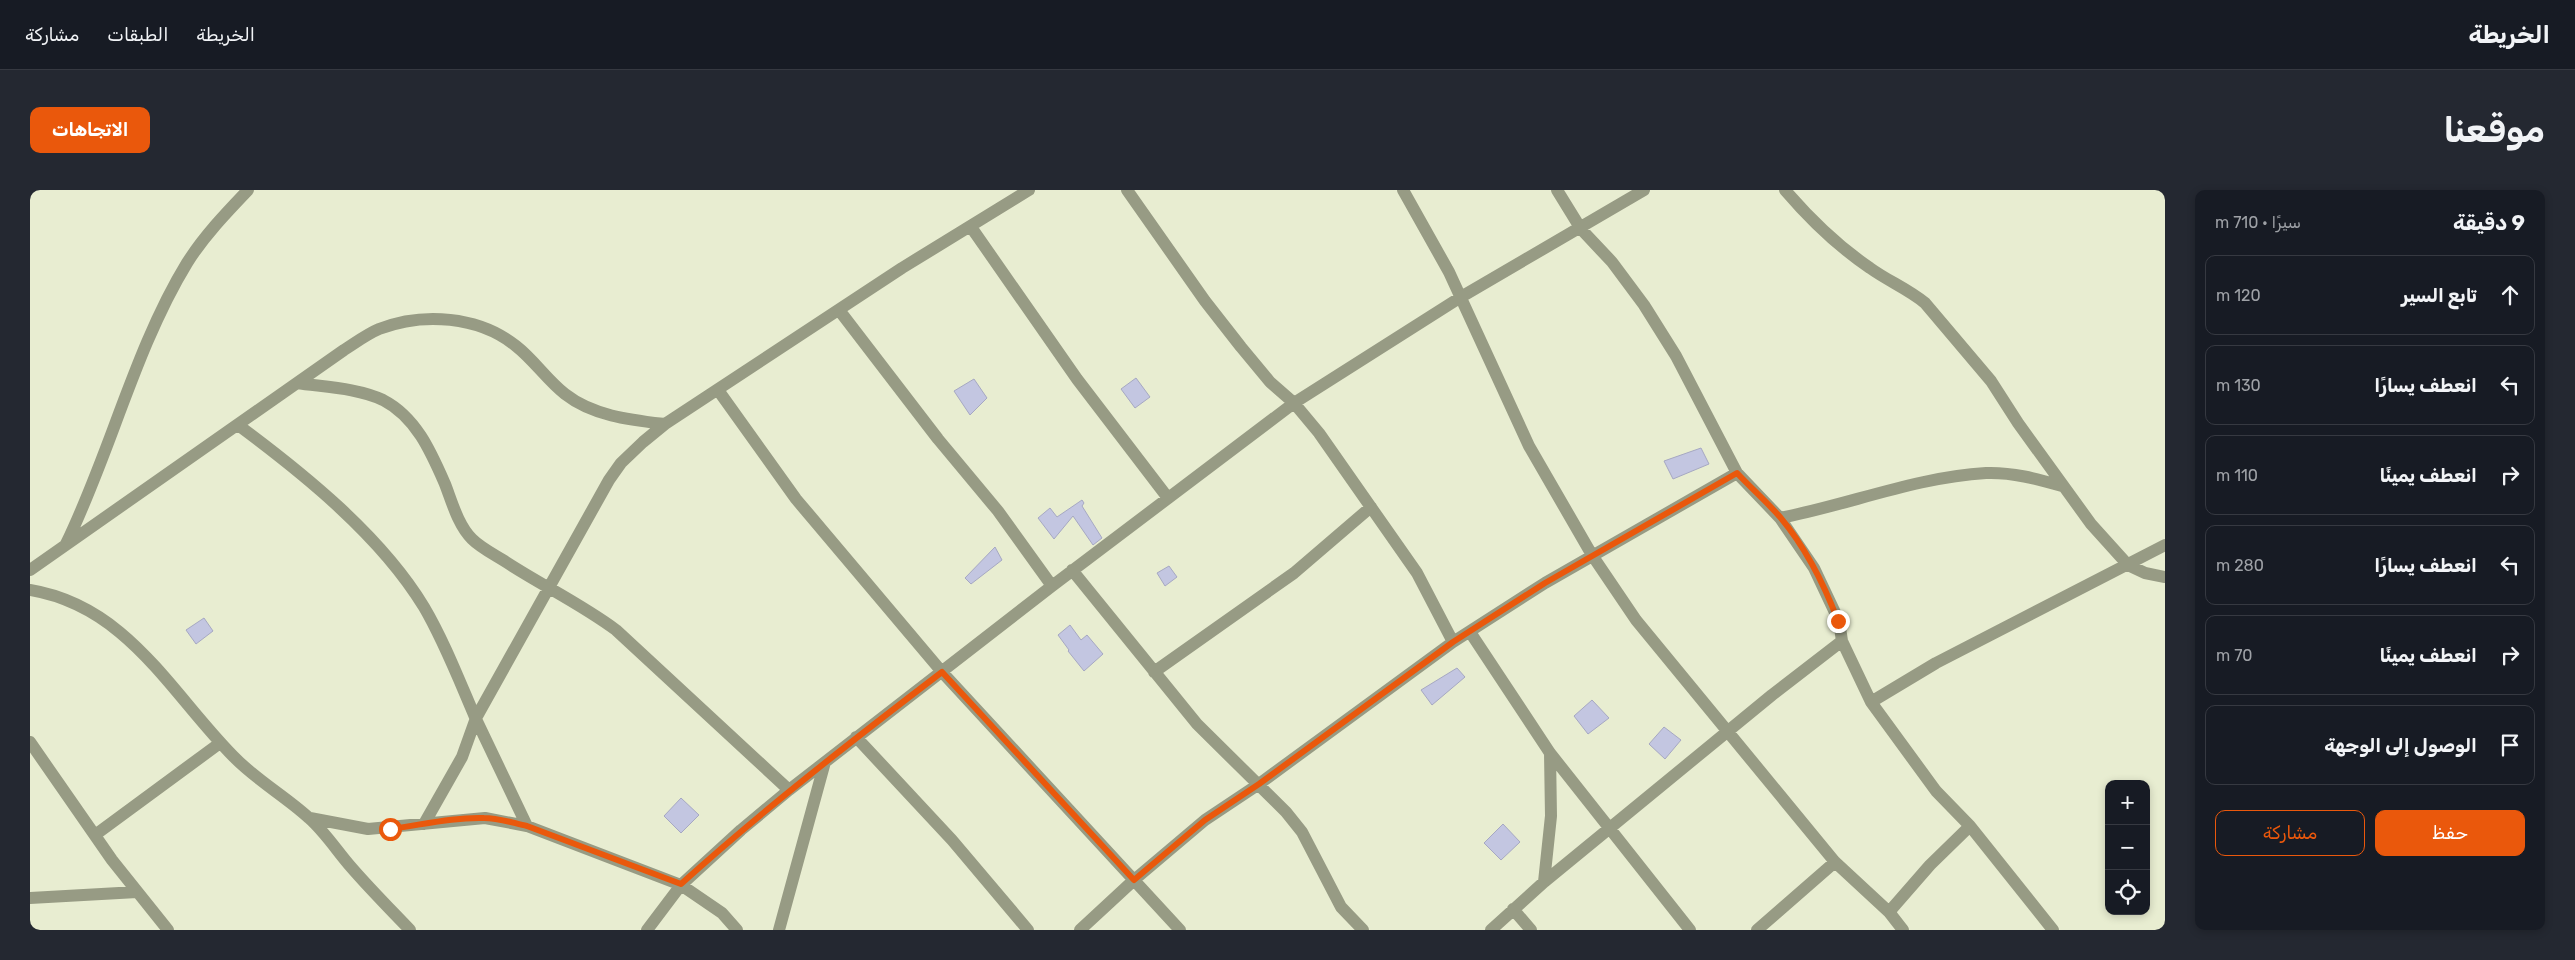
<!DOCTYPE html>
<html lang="ar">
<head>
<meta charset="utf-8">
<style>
	:root { --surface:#171b24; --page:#242831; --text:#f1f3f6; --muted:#9ea1a6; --line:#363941; --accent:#ea580c }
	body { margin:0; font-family:Rubik,Vazirmatn,sans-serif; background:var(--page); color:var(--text); direction:rtl }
	.controls { position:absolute; right:15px; bottom:15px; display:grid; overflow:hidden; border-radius:10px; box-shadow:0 2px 8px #0003 }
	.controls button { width:45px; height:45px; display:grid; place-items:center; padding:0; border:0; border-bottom:1px solid var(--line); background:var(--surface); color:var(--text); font:25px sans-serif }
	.stop { position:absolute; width:15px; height:15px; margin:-11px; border:4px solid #ea580c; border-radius:50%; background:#fff }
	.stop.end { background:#ea580c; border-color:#fff; box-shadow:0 1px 5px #0008 }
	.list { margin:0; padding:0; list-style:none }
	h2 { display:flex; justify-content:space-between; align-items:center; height:65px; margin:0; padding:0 20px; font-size:21px }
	h2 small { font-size:16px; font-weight:400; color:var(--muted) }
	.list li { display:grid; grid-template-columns:32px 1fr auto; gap:15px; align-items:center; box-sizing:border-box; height:80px; margin:0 10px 10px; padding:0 10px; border:1px solid var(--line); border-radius:10px }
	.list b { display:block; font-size:19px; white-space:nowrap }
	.list em { font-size:16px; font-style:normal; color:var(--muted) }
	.actions { display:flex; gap:10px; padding:15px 20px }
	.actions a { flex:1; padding:11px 0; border:1px solid var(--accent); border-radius:10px; text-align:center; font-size:18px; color:var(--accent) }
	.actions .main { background:var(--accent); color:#fff }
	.icon { flex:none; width:28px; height:28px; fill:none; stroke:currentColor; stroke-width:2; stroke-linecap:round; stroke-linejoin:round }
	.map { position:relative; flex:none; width:2135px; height:740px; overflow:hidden; direction:ltr; border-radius:10px }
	header { display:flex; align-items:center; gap:30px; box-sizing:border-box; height:70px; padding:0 25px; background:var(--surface); border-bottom:1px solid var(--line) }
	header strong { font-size:24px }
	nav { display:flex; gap:28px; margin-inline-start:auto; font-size:18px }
	.intro { display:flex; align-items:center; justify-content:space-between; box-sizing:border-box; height:120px; padding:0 30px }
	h1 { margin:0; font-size:35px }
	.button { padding:12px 22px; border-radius:10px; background:var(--accent); color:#fff; font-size:18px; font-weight:700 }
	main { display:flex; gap:30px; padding:0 30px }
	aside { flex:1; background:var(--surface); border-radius:10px; box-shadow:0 2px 8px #0003 }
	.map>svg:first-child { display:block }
	.building { fill:#c3c6e1; stroke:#a6a8c2 }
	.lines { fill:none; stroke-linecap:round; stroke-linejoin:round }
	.minor { stroke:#979b84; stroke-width:12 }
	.route { stroke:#ea580c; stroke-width:6 }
</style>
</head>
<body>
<header>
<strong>الخريطة</strong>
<nav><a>الخريطة</a><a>الطبقات</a><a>مشاركة</a></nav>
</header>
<div class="intro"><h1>موقعنا</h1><a class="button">الاتجاهات</a></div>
<main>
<aside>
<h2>9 دقيقة<small>سيرًا · 710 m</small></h2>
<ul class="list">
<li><svg class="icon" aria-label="ahead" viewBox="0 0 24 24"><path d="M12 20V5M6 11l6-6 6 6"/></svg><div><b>تابع السير</b></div><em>120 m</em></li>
<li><svg class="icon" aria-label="left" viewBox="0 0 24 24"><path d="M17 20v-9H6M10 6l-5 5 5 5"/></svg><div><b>انعطف يسارًا</b></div><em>130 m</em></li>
<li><svg class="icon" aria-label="right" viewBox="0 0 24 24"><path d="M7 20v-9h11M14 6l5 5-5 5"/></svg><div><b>انعطف يمينًا</b></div><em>110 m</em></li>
<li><svg class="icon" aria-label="left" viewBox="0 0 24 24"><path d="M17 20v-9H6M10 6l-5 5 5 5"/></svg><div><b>انعطف يسارًا</b></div><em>280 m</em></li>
<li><svg class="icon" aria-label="right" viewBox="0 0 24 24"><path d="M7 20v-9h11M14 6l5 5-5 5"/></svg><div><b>انعطف يمينًا</b></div><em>70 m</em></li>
<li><svg class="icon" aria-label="arrive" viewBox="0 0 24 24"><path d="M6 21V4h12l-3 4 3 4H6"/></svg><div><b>الوصول إلى الوجهة</b></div></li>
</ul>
<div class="actions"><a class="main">حفظ</a><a>مشاركة</a></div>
</aside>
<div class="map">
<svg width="2135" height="740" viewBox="0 0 2135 740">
	<rect width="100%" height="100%" fill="#e8edd1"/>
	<path class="building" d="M 1106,188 L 1120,207 L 1105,218 L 1091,199 Z
		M 944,189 L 957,208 L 940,225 L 924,201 Z
		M 1671,258 L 1679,274 L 1643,289 L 1634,271 Z
		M 1052,310 L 1054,313 L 1052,316 L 1072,348 L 1063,355 L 1043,326 L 1024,349 L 1008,328 L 1020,318 L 1027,327 Z
		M 965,357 L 972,370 L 941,394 L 935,388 Z
		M 1139,376 L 1147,387 L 1135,396 L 1127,383 Z
		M 174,428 L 183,441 L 166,454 L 156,440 Z
		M 1040,435 L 1051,450 L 1057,445 L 1073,464 L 1054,481 L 1038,461 L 1039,460 L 1028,445 Z
		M 1427,478 L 1435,487 L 1402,515 L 1391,500 Z
		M 1562,510 L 1579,528 L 1558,544 L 1544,526 Z
		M 1634,537 L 1651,550 L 1635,569 L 1619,554 Z
		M 651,608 L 669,625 L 651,643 L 634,626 Z
		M 1473,634 L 1490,652 L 1471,670 L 1454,653 Z"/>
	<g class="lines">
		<path class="minor" d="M 1097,0 L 1175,111 L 1211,157 L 1240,192 L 1264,213 L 1289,243 L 1387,383 L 1423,452
			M 1373,0 L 1419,82 L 1499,256 L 1562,365 L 1606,430 L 1805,672 L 1859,722 L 1873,740
			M 1527,0 L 1551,39 L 1582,72 L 1614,115 L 1646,166 L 1707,283 L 1750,328 L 1784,378 L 1809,431 L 1812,451 L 1841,512 L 1906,601 L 1940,636 L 2023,740
			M 1755,0 C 1779,28 1809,57 1840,78 C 1858,91 1878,99 1895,113 L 1961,191 L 1988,233 L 2061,334 L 2098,375 L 2115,383 L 2135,387
			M 941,37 L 1047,189 L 1138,308
			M 809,120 L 908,249 L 968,321 L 1022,396
			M 267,193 C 294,197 328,198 353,210 C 386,227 401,262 415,294 C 422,312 428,335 442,349 C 451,358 465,365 476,372 C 513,396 551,414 586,440 L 759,600
			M 688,200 L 766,309 L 912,482 L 1150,740
			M 208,235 C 274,284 351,346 394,417 C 414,451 429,490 445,527 C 462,563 480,600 497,636
			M 1750,328 C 1818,315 1886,287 1956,283 C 1982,282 2007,289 2032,296
			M 36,354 C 80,264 105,158 157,73 C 174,46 196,23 218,0
			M 0,380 L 314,160 C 325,153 337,144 349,139 C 393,122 449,126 486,156 C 504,170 517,190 535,204 C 563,226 601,230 635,234
			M 1042,380 L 1167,534 L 1256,622 L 1272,642 L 1311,717 L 1333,740
			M 0,400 C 97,416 140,502 203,566 C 226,590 255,606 279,628 C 295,642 307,661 321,677 C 340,699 360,719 380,740
			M 1440,442 L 1520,563 L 1660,740
			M 1124,482 L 1264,383 L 1341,317
			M 1841,512 L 1906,473 L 2135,355
			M 826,547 L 922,650 L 998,740
			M 0,552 L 82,670 L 138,740
			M 280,628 L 338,639 L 455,628 L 497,636 L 651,695 L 692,723 L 707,740
			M 394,634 L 432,567 L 446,528 L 579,290 L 591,273 L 613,252 L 635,234 L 872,78 L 999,0
			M 65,645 L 190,553
			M 1514,692 L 1521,626 L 1520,563
			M 0,708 L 107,702
			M 1483,719 L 1501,740
			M 1859,722 L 1900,675 L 1940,636
			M 617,740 L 651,695 L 711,640 L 759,600 L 1022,396 L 1264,213 L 1431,107 L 1614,0
			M 749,740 L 795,572
			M 1050,740 L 1104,690 L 1175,630 L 1229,594 L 1423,452 L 1515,393 L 1707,283
			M 1461,740 L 1514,692 L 1742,505 L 1812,451
			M 1727,740 L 1805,672"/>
	</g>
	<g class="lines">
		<path class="route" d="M 360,639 C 391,635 423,627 454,628 C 469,628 483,633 497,636 L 651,694 C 734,619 823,550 912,482 L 1104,690 L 1175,630 L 1229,594 L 1423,452 L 1515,393 L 1707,283 C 1721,298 1737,312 1750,327 C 1776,358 1794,394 1808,431"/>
	</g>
</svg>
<div class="controls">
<button>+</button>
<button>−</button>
<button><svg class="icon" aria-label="locate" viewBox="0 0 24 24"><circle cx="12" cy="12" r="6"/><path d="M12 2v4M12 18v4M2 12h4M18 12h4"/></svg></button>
</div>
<div class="stop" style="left:360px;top:639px"></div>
<div class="stop end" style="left:1808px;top:431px"></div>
</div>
</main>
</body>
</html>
